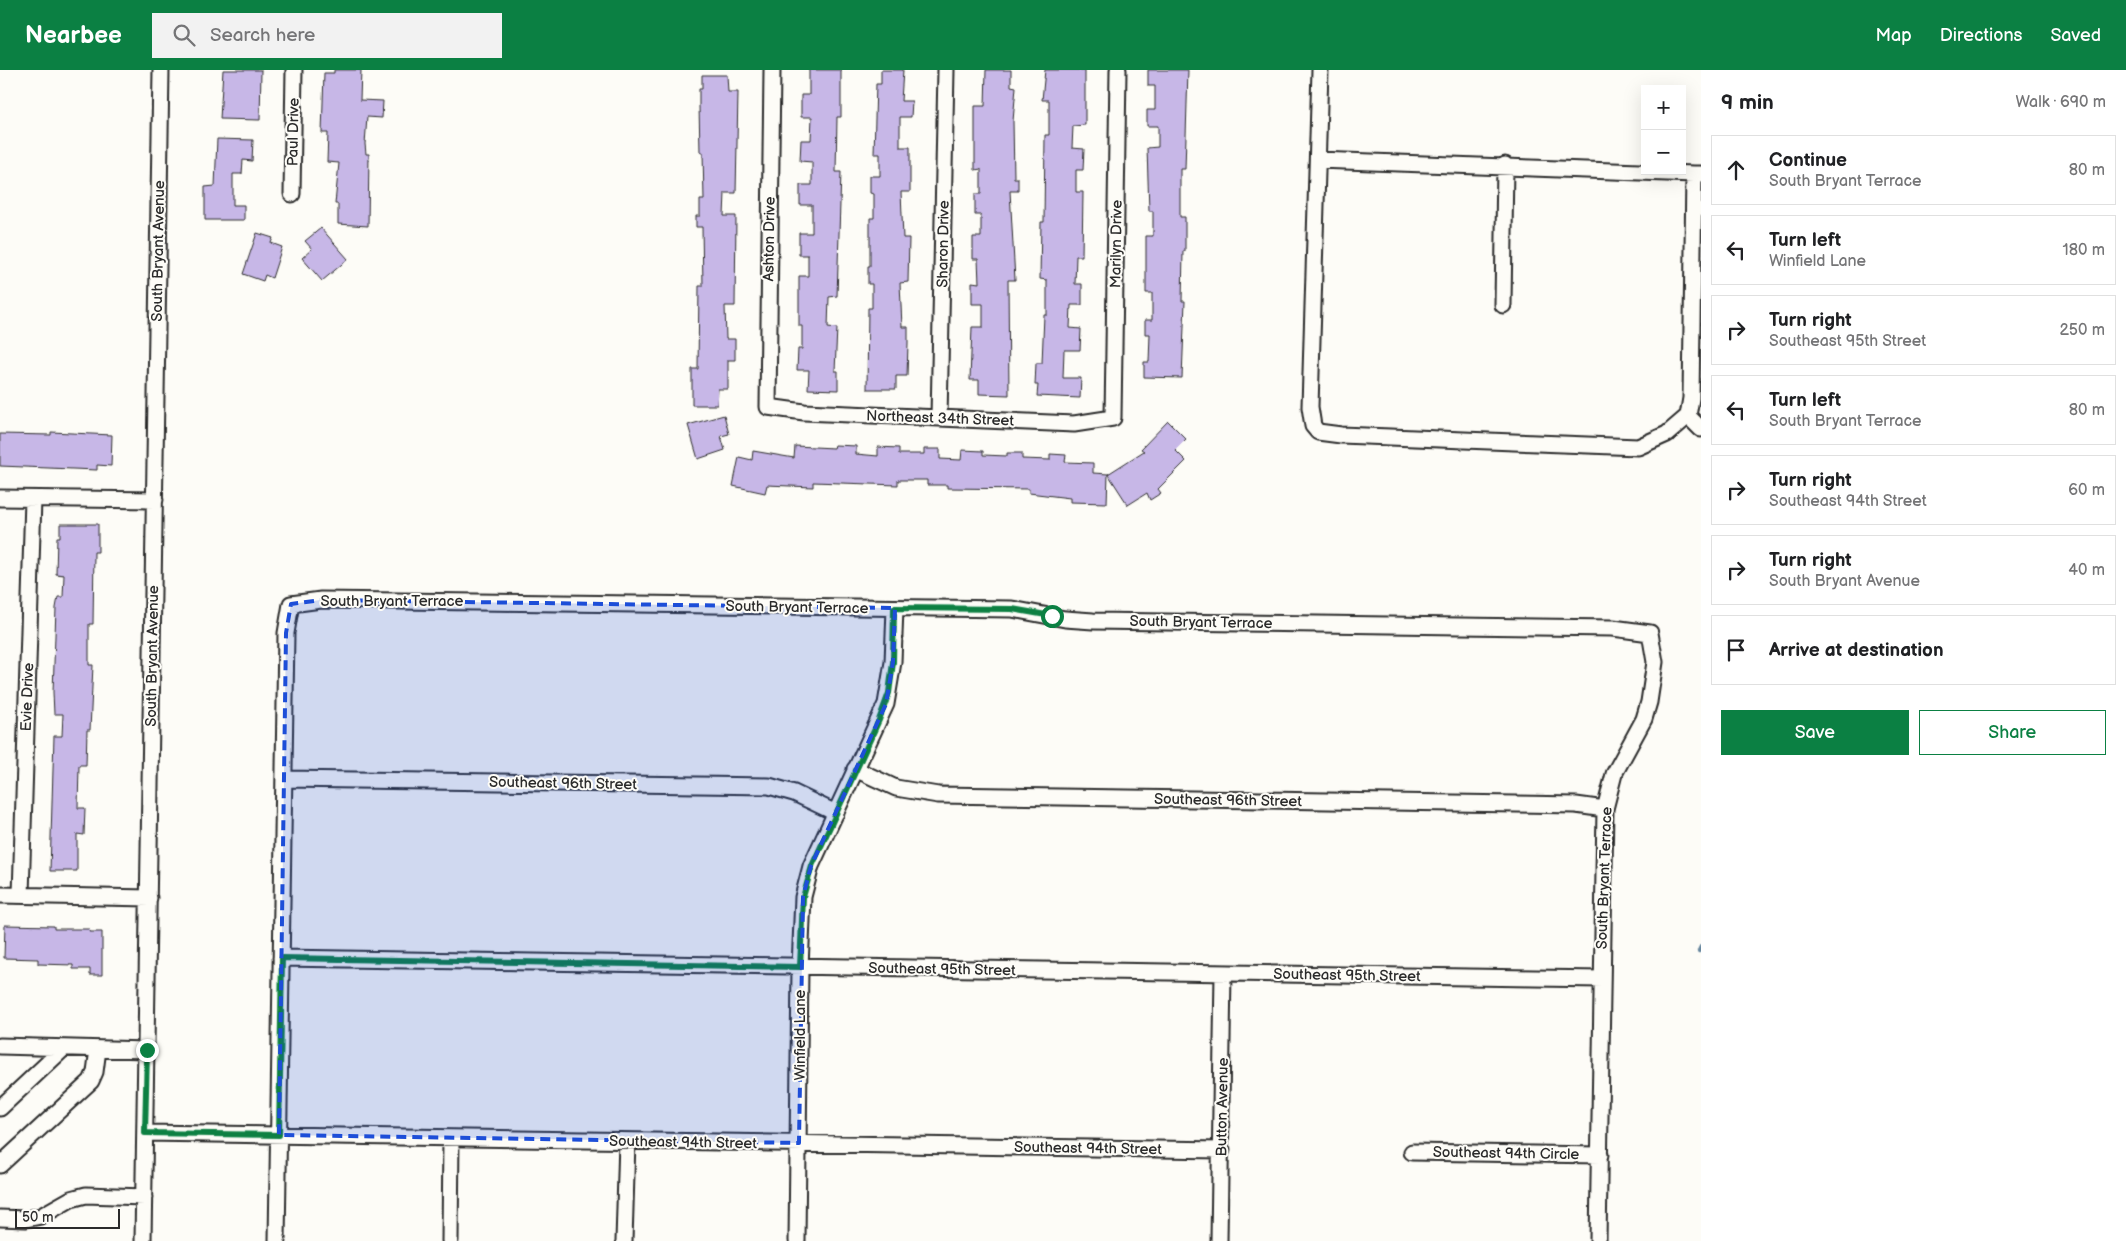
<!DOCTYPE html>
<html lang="en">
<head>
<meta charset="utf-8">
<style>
	:root { --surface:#fff; --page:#f2f2f2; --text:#202124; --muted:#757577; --line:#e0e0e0; --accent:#0b8043 }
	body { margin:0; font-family:"Balsamiq Sans",sans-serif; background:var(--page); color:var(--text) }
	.controls { position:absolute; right:15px; top:15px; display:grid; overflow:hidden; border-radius:0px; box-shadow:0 5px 20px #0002 }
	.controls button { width:45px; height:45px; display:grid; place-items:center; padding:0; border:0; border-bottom:1px solid var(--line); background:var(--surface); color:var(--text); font:25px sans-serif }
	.scale { position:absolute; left:15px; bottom:12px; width:105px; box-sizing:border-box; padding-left:5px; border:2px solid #2b2b2b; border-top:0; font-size:14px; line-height:18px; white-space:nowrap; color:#2b2b2b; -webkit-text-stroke:4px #fdfcf7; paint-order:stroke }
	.stop { position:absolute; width:15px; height:15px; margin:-11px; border:4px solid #0b8043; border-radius:50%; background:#fff }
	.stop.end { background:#0b8043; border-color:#fff; box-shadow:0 1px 5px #0008 }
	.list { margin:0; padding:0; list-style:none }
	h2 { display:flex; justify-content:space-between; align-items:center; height:65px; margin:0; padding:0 20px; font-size:21px }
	h2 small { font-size:16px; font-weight:400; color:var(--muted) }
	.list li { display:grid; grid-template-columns:32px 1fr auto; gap:15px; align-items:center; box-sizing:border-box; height:70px; margin:0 10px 10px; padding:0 10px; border:1px solid var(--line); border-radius:0px }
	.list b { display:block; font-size:19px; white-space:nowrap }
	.list p { margin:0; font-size:16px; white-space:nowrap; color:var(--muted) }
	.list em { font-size:16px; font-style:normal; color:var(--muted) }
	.actions { display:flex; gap:10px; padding:15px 20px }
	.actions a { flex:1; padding:11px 0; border:1px solid var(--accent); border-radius:0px; text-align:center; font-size:18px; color:var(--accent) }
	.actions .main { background:var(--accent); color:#fff }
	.icon { flex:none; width:28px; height:28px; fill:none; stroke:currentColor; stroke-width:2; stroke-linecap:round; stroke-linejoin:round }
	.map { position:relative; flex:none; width:1701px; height:1171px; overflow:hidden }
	header { display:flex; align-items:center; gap:30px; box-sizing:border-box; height:70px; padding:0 25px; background:var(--accent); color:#fff }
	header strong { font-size:24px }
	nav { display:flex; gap:28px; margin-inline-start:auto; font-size:18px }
	.search { width:350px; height:45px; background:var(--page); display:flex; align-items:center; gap:12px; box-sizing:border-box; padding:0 18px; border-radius:0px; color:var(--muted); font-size:19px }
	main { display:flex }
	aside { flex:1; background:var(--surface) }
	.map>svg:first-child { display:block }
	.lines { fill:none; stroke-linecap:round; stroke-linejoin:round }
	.stream { stroke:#67879f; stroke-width:4.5 }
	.building { fill:#c7b7e7; stroke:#2b2b2b }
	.minor-casing { stroke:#2b2b2b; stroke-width:19 }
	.minor { stroke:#fdfcf7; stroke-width:15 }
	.route { stroke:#0b8043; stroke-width:6 }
	.marked { fill:#1d4ed8; fill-opacity:0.2; stroke:#1d4ed8; stroke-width:4; stroke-dasharray:10 6; stroke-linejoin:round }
	.labels { text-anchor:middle; stroke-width:4; stroke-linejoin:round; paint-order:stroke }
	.street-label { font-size:15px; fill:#2b2b2b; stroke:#fdfcf7 }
</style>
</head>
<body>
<header>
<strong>Nearbee</strong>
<div class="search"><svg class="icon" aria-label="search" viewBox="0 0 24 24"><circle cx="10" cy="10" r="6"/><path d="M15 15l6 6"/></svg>Search here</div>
<nav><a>Map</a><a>Directions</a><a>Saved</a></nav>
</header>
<main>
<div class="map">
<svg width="1701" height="1171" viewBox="0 0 1701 1171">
	<rect width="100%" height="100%" fill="#fdfcf7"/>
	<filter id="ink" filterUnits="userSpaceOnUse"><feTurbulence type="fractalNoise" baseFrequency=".02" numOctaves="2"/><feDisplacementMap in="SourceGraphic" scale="10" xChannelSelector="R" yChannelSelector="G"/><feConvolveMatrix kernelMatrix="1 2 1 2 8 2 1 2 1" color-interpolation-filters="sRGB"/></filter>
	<g filter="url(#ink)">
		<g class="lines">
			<path class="stream" d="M 1699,881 L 1701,877"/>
		</g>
		<path class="building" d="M 223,0 L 261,0 L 260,50 L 220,49 Z
			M 334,0 L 361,0 L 360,30 L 383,31 L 382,48 L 367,47 L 365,74 L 366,84 L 369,84 L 368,156 L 338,154 L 338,134 L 335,134 L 339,93 L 327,92 L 328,63 L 322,63 L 324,3 L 334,3 Z
			M 809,0 L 841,0 L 841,47 L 837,47 L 836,102 L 841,102 L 837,226 L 829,227 L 828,257 L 837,258 L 835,301 L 838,301 L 838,320 L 808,319 L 809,300 L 797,300 L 798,279 L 802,279 L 802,256 L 799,256 L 799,206 L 808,206 L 808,185 L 799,185 L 799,163 L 812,163 L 812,135 L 800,135 L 800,115 L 812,115 L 812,92 L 800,91 L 801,70 L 811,70 L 812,47 L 801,47 L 801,25 L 809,25 Z
			M 881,0 L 903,0 L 901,31 L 912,31 L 911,47 L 900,47 L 900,77 L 910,77 L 910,122 L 901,122 L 903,168 L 909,168 L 908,212 L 900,213 L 902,257 L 908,257 L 908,273 L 907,306 L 896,306 L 896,319 L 867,319 L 868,238 L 872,238 L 872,214 L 868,214 L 868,196 L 870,196 L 870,148 L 874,148 L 874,124 L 870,123 L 870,106 L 880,106 L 880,84 L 874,84 L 876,14 L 881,14 Z
			M 986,0 L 1011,0 L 1011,16 L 1016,17 L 1013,51 L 1014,108 L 1018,108 L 1018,121 L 1010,121 L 1015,210 L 1008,210 L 1009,325 L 979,324 L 979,310 L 970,310 L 972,257 L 983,257 L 983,234 L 972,234 L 972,212 L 979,213 L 978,189 L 973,189 L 973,167 L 981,167 L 981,145 L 975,145 L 975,124 L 981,124 L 981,99 L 975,100 L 975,36 L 985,36 Z
			M 1045,0 L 1085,0 L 1085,55 L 1073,56 L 1072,78 L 1084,79 L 1083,100 L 1076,100 L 1076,122 L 1083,122 L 1082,186 L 1076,186 L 1075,214 L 1082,214 L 1082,235 L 1071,235 L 1070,258 L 1081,259 L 1080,280 L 1064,280 L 1063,308 L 1081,308 L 1080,328 L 1037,326 L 1038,315 L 1035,315 L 1036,293 L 1042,293 L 1044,245 L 1047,245 L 1047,210 L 1040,209 L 1041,152 L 1044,152 L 1045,65 L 1049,65 L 1049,30 L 1042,30 Z
			M 1148,0 L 1188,0 L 1185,99 L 1180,99 L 1180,147 L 1185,147 L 1185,181 L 1183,181 L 1182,231 L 1185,231 L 1182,308 L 1144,307 L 1144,292 L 1149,292 L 1150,264 L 1145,264 L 1145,250 L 1152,250 L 1152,223 L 1146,223 L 1146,166 L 1153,166 L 1153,141 L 1149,141 L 1147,78 L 1158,77 L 1158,56 L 1147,56 L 1147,40 L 1155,40 L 1155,16 L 1148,16 Z
			M 702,5 L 727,5 L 728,22 L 738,22 L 736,123 L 725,123 L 724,146 L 736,146 L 735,236 L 725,236 L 726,269 L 735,269 L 735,290 L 728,290 L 728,319 L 718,319 L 717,335 L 692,335 L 692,299 L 698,299 L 699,216 L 703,216 L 702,157 L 696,157 L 696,146 L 700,146 L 700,130 L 704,130 L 703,82 L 700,82 L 699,36 L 699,19 L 702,19 Z
			M 217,69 L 253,70 L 252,91 L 243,90 L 242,104 L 233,104 L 233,135 L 244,135 L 244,150 L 205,150 L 205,117 L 215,116 Z
			M 321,158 L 348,189 L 322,211 L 302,188 L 312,179 L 305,171 Z
			M 257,163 L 273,168 L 271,173 L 282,177 L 272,208 L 265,205 L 263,211 L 243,204 Z
			M 724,345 L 729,364 L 721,366 L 725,380 L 698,389 L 688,355 Z
			M 1168,351 L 1186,369 L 1175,380 L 1186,391 L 1158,419 L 1161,423 L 1150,430 L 1147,423 L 1128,435 L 1108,404 L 1144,381 L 1141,379 Z
			M 51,362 L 112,365 L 111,396 L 97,395 L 97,400 L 0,396 L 0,364 L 51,365 Z
			M 835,375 L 856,376 L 856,384 L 878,386 L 878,377 L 899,378 L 899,384 L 924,384 L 924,379 L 940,379 L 940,389 L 961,390 L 962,380 L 983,381 L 983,385 L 1007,386 L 1007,383 L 1022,383 L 1022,389 L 1050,390 L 1050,384 L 1066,385 L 1065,392 L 1093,393 L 1093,403 L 1108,404 L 1107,433 L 1070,432 L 1070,428 L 1029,423 L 1029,419 L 947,418 L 947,415 L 927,415 L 927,410 L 898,410 L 898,415 L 813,412 L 813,417 L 767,415 L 765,423 L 733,416 L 739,387 L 752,390 L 753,381 L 794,388 L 795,376 L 834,378 Z
			M 60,454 L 98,454 L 98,482 L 94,482 L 93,554 L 89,554 L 89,595 L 93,595 L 90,660 L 87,660 L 86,695 L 79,695 L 78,738 L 85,738 L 84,765 L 77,764 L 77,801 L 50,801 L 54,666 L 62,666 L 63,644 L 54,644 L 53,622 L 56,538 L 58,527 L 63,527 L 64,505 L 56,504 L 57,467 L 60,467 Z
			M 5,855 L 54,856 L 54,859 L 90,859 L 89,862 L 102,862 L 102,905 L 90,905 L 90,899 L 73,899 L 73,895 L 38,894 L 38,889 L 4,888 Z"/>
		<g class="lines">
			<defs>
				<path id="minor" d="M 772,0 L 768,337 L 804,342 L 1074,354 L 1113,348 L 1118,0
					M 1320,0 L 1310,337 L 1313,356 L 1318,362 L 1341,365 L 1638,377 L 1667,364 L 1688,346
					M 1318,90 L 1694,104
					M 1701,104 L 1694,104 L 1691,328 L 1688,346 L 1701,359
					M 292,124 L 294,0
					M 1503,235 L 1505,95
					M 939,348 L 946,0
					M 0,428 L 155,430
					M 855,699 L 896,718 L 938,725 L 1576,735 L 1605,739
					M 285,709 L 769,716 L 794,723 L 836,743
					M 0,825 L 149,828
					M 21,825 L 33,429
					M 281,888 L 1602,909
					M 0,976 L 147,980
					M 0,1038 L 64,978
					M 145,1063 L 1222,1080
					M 1412,1082 L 1600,1085
					M 0,1095 L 91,1011 L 95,1002 L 98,979
					M 0,1148 L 26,1149 L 41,1146 L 71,1129 L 86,1125 L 144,1127
					M 143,1171 L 161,0
					M 277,1171 L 286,563 L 291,534 L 321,530 L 1012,539 L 1065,549 L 1093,551 L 1613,558 L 1650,563 L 1655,592 L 1649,632 L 1644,649 L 1614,704 L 1605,739 L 1598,1171
					M 450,1171 L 451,1068
					M 624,1171 L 627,1071
					M 797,1171 L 800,897 L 803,827 L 811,796 L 886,634 L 893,592 L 895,538
					M 1219,1171 L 1223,903"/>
			</defs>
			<use href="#minor" class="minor-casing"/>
			<use href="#minor" class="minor"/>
		</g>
	</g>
	<g class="lines" filter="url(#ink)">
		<path class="route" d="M 147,980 L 145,1063 L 279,1065 L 282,888 L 800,897 L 803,827 L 812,796 L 879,650 L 889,623 L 893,592 L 894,538 L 1012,539 L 1052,546"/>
	</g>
	<path class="marked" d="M 321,530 L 895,538 L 893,592 L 886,634 L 811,796 L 803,827 L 799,1073 L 279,1065 L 286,563 L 291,534 Z"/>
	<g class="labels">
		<g class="street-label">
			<text transform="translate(293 62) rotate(-89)" y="5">Paul Drive</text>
			<text transform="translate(769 169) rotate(-89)" y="5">Ashton Drive</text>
			<text transform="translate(943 174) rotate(-89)" y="5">Sharon Drive</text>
			<text transform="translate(1116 174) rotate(-89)" y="5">Marilyn Drive</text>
			<text transform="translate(158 181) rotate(-89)" y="5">South Bryant Avenue</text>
			<text transform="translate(940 348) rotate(2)" y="5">Northeast 34th Street</text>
			<text x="392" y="536">South Bryant Terrace</text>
			<text transform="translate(797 537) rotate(1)" y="5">South Bryant Terrace</text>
			<text transform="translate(1201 552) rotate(1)" y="5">South Bryant Terrace</text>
			<text transform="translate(152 586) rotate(-89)" y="5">South Bryant Avenue</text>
			<text transform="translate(27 627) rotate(-88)" y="5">Evie Drive</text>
			<text transform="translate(563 713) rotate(1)" y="5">Southeast 96th Street</text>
			<text transform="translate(1228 730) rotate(1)" y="5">Southeast 96th Street</text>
			<text transform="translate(1604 808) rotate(-88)" y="5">South Bryant Terrace</text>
			<text transform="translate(942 899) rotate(1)" y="5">Southeast 95th Street</text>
			<text transform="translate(1347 905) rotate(1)" y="5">Southeast 95th Street</text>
			<text transform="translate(800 965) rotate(-90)" y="5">Winfield Lane</text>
			<text transform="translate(1222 1037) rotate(-89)" y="5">Button Avenue</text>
			<text transform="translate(683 1072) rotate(1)" y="5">Southeast 94th Street</text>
			<text transform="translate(1088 1078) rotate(1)" y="5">Southeast 94th Street</text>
			<text transform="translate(1506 1083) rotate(1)" y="5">Southeast 94th Circle</text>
		</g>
	</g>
</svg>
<div class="controls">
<button>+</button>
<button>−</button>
</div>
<div class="scale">50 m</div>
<div class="stop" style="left:1052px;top:546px"></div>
<div class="stop end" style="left:147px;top:980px"></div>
</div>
<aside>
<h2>9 min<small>Walk · 690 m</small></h2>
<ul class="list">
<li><svg class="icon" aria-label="ahead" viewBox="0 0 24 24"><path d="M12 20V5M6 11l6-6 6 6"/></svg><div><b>Continue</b><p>South Bryant Terrace</p></div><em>80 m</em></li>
<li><svg class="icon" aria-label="left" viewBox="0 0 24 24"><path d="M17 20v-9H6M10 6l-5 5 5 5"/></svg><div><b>Turn left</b><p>Winfield Lane</p></div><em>180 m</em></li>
<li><svg class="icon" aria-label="right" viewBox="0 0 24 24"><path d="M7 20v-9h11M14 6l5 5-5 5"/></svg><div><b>Turn right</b><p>Southeast 95th Street</p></div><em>250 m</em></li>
<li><svg class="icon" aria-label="left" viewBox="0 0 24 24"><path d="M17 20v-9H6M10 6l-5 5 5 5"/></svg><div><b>Turn left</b><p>South Bryant Terrace</p></div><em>80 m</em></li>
<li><svg class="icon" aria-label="right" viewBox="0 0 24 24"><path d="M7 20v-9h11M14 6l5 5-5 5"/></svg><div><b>Turn right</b><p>Southeast 94th Street</p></div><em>60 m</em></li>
<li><svg class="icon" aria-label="right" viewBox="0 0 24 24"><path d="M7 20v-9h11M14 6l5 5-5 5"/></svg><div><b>Turn right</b><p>South Bryant Avenue</p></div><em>40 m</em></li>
<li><svg class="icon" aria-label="arrive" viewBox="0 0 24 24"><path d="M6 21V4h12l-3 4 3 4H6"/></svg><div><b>Arrive at destination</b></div></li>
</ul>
<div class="actions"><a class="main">Save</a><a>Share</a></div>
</aside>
</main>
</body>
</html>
